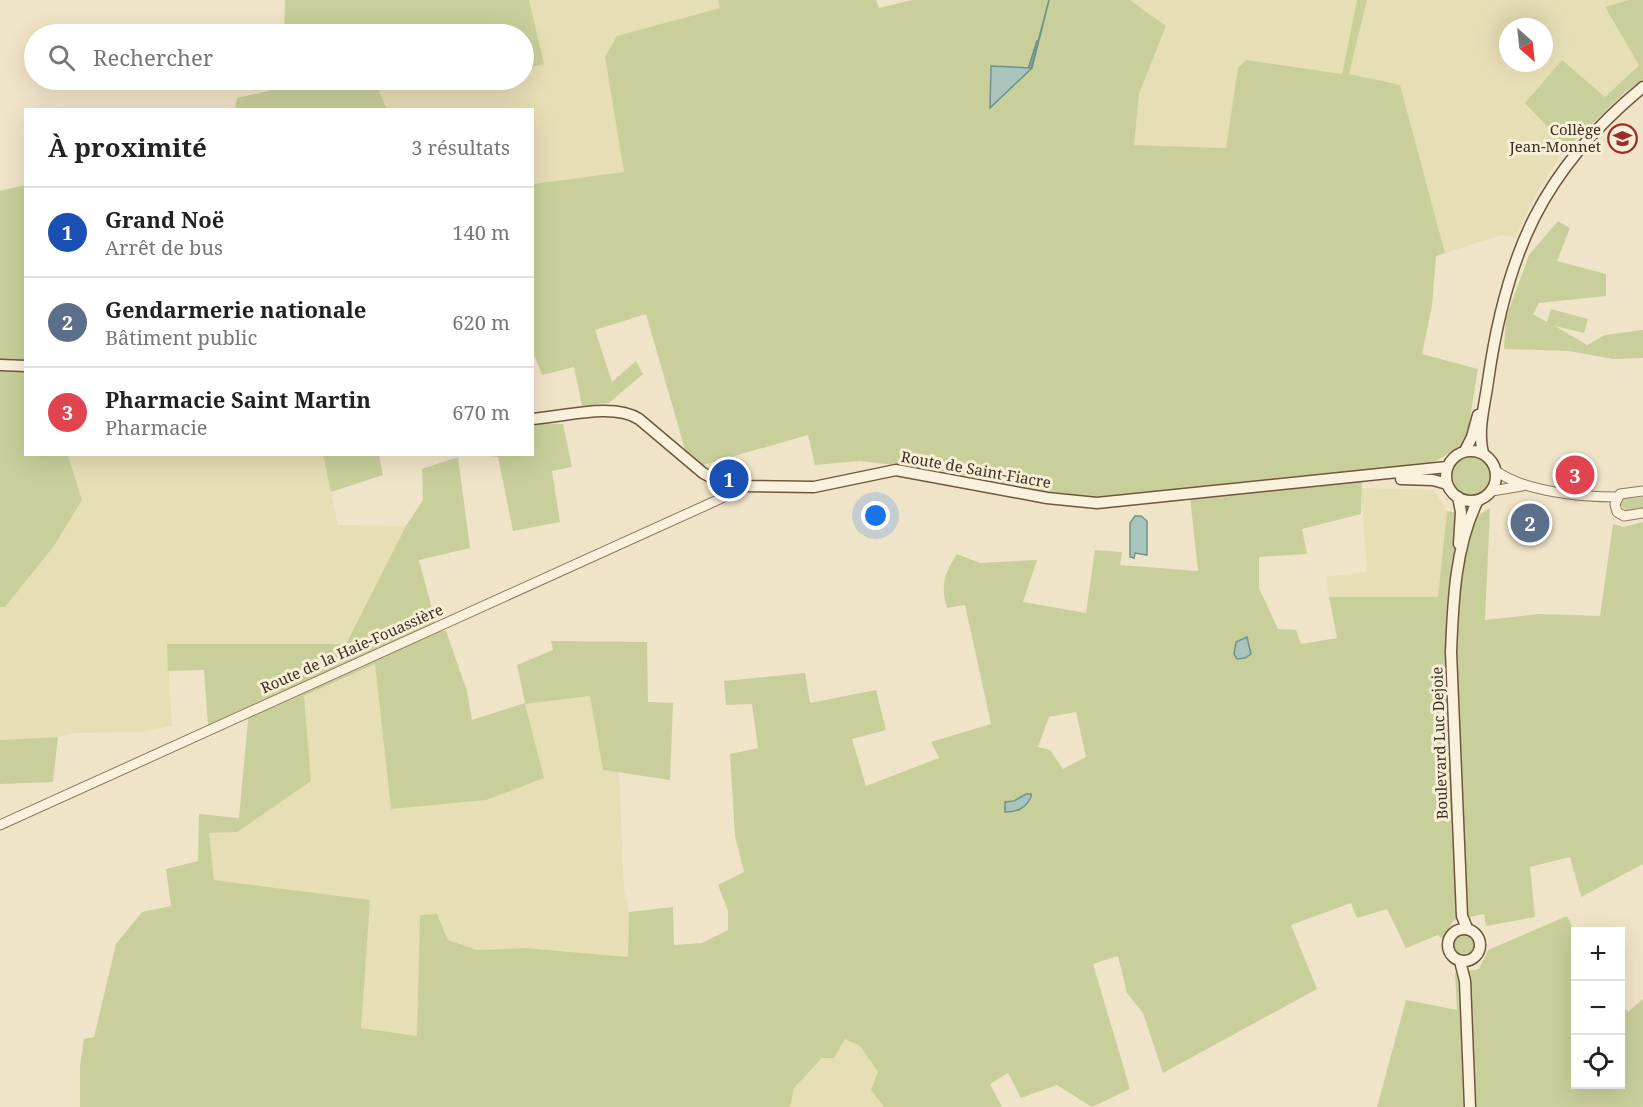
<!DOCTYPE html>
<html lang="fr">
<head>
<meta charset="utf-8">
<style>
	:root { --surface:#fff; --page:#f6f6f6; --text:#222; --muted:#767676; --line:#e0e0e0; --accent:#2563eb }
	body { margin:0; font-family:"Noto Serif",serif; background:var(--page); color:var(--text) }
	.controls { position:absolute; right:18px; bottom:18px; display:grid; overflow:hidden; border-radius:0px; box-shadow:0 6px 24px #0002 }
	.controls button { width:54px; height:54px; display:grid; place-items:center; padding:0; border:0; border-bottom:2px solid var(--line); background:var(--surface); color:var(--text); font:30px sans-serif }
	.compass { position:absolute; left:1499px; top:18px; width:54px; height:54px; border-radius:50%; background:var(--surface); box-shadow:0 6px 24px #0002; rotate:153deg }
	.you { position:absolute; left:876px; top:516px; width:21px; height:21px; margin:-15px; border:4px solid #fff; border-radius:50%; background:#1a73e8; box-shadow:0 0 0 9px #1a73e833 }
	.badge { display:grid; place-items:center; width:39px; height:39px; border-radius:50%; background:var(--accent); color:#fff; font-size:20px; font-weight:700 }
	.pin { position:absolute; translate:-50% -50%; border:3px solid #fff; box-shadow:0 2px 6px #0006 }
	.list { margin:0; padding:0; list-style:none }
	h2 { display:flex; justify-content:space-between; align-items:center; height:78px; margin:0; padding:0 24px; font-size:26px }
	h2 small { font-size:20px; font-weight:400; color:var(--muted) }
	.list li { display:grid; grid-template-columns:39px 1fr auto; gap:18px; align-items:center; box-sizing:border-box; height:90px; padding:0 24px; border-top:2px solid var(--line) }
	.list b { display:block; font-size:22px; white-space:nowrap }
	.list p { margin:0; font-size:20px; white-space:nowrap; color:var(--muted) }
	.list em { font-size:20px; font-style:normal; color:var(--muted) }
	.icon { flex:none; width:33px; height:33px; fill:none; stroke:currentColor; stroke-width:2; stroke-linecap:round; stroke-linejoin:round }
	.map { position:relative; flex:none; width:1643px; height:1107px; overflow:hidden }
	.search { position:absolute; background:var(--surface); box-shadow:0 6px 24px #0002; left:24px; top:24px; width:510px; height:66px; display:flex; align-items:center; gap:15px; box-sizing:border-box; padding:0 21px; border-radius:33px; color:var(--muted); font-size:22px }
	.panel { position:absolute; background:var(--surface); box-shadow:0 6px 24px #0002; left:24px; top:108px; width:510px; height:348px; border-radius:0px }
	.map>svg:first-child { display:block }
	.farmland { fill:#e6deb5; fill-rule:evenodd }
	.green { fill:#c9cf9b; fill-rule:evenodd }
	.water { fill:#a9c4bc; stroke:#6f938a; stroke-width:1.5 }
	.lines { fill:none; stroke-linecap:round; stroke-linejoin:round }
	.stream { stroke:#6f938a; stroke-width:2 }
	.tertiary-casing { stroke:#8d765c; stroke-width:11 }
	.secondary-casing { stroke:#6f573f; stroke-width:13 }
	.tertiary { stroke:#faf1dc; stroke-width:9 }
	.secondary { stroke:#faf1dc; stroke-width:10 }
	.labels { text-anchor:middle; stroke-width:6; stroke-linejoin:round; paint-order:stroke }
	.poi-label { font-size:15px; fill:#3d2e20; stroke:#f7eed8; text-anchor:end }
	.street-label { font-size:15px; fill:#3d2e20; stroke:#f7eed8 }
</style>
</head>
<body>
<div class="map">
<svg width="1643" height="1107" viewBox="0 0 1643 1107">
	<rect width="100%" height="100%" fill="#f0e4c8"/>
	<path class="farmland" d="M 529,0 L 718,0 L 721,8 L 605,57 L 624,172 L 533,184 L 532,110 L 387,109 L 379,91 L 382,83 L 427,80 L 524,80 L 524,69 L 543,64 Z
		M 1130,0 L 1357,0 L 1342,74 L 1246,60 L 1238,68 L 1226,148 L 1134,145 L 1139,94 L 1166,26 Z
		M 1367,0 L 1629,0 L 1605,8 L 1639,64 L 1605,97 L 1562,61 L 1526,103 L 1561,141 L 1563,152 L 1540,188 L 1515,237 L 1501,235 L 1445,253 L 1400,85 L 1348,75 ZM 1508,27 L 1544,27 L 1544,63 L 1508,63 Z
		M 68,455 L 323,455 L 338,525 L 406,526 L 346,644 L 167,644 L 172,726 L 140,732 L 75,733 L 58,737 L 0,740 L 0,607 L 5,606 L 54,546 L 82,500 Z
		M 1361,488 L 1434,490 L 1447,511 L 1438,597 L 1329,597 L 1326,577 L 1367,572 Z
		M 375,663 L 391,809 L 543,778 L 525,703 L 591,696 L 603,769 L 619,772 L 624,891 L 629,912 L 629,957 L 526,948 L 477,950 L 448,940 L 437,914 L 420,916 L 418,1036 L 361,1028 L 369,901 L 214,880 L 209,833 L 237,831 L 304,696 Z
		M 845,1039 L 860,1046 L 878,1072 L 871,1090 L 884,1107 L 790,1107 L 794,1088 L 822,1058 L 834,1058 Z"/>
	<path class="green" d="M 285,0 L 529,0 L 544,64 L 524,69 L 524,34 L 284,34 Z
		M 718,0 L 876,0 L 879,8 L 912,0 L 1130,0 L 1166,26 L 1139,94 L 1134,145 L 1226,148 L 1238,68 L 1246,60 L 1342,74 L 1357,0 L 1367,0 L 1349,74 L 1400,85 L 1445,253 L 1436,256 L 1432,306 L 1422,354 L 1478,369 L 1466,443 L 1436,461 L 1362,474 L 1361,514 L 1302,529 L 1307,554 L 1259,557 L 1259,588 L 1278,629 L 1296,630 L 1301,644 L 1337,638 L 1329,597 L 1438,597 L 1447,511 L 1477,516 L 1490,508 L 1485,620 L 1539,614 L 1600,616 L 1613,524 L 1623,527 L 1643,522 L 1643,864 L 1581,897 L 1570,857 L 1530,867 L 1535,917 L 1486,926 L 1484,914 L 1454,920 L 1442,939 L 1438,935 L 1406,948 L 1387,909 L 1357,918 L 1351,903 L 1291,925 L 1317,989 L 1163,1073 L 1143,1013 L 1127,993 L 1118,956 L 1093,964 L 1130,1089 L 1092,1107 L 1057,1085 L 1021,1098 L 1008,1073 L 990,1084 L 1002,1107 L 884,1107 L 871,1090 L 878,1072 L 860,1046 L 845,1039 L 834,1058 L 822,1058 L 794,1088 L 790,1107 L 80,1107 L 80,1066 L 84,1039 L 94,1037 L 116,944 L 142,912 L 171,906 L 166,869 L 198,861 L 199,814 L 239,818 L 248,720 L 242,709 L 208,726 L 204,670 L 168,671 L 167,644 L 346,644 L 406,526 L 423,500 L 422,469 L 458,457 L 470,548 L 419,560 L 438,631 L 446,631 L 467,691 L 472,720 L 525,703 L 517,665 L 553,650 L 551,641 L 647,642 L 648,702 L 673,703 L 670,780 L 603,770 L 590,696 L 525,704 L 544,778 L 486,800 L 391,809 L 375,664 L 304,696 L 311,781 L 237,832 L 209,833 L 214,880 L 370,900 L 361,1028 L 417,1036 L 420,915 L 437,914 L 448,940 L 477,950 L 526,948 L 628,957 L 629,912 L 673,907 L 674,945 L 702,943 L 728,930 L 728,911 L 718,885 L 744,872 L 735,836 L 730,754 L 758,748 L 752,704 L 726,705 L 724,681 L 805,673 L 810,703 L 876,690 L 886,730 L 852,739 L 866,786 L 939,758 L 931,742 L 991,724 L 965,605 L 947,608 C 940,586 945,572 957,554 L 980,563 L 1037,560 L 1023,602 L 1086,613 L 1095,550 L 1122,552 L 1120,565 L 1198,571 L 1189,488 L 1113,498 L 1070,497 L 937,470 L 860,461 L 815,465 L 808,435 L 703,465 L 686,453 L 646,314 L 595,330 L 612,382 L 636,361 L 643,374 L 609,403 L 582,406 L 574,367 L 542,375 L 533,352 L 533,184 L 624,172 L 605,57 L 617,36 L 720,8 ZM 1076,712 L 1086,757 L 1063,769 L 1050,750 L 1038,747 L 1049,717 Z
		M 1629,0 L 1643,0 L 1643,79 L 1624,93 L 1563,152 L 1561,141 L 1525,103 L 1562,60 L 1605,97 L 1639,65 L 1605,7 Z
		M 282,80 L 427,80 L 382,83 L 379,91 L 387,109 L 235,109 L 237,98 L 282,88 Z
		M 25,185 L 26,454 L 68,455 L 82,500 L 54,546 L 5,607 L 0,607 L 0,191 Z
		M 1558,221 L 1570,228 L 1557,261 L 1606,274 L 1606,296 L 1539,303 L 1533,314 L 1547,322 L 1551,309 L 1588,319 L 1584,333 L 1555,326 L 1587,345 L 1605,335 L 1643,330 L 1643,358 L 1613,359 L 1569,351 L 1504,349 L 1506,318 L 1529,255 Z
		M 533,424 L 563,424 L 572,467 L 552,471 L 560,522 L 513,531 L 498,457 L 484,455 L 532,454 Z
		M 323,455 L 379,455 L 383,475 L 331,492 Z
		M1452 475a20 20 0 1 1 40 0a20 20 0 1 1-40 0Z
		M 1643,497 L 1643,508 L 1626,510 L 1620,505 L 1624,499 Z
		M 58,737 L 53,782 L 0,784 L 0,740 Z
		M 1567,916 L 1575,932 L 1576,1084 L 1620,1084 L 1621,1002 L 1628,1012 L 1643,999 L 1643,1107 L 1377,1107 L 1406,1000 L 1457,1010 L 1455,973 L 1479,969 L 1488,950 Z
		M1453 944a11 11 0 1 1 22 0a11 11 0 1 1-22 0Z"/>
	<path class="water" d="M 1049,0 L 1032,68 L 990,108 L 991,66 L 1031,68 Z
		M 1135,516 L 1141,516 L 1147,521 L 1147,555 L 1135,553 L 1134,558 L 1130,557 L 1130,523 Z
		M 1247,637 L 1251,654 L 1245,658 L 1237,659 L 1234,654 L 1236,642 Z
		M 1026,794 L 1031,794 L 1031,797 C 1025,809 1017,812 1005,812 L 1005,802 L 1014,801 Z"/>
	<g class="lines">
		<path class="stream" d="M 1029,67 L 1037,41"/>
		<defs>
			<path id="tertiary" d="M 1496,471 C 1525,492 1582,497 1617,497
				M 1492,491 L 1522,486
				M 1643,491 L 1620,494 L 1615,504 L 1617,512 L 1624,516 L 1643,513
				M 0,825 L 722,498 L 736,485"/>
			<path id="secondary" d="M 0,365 L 26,366
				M 532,419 C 563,417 613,402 639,419 L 703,473 L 722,483 L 742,486 L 814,487 L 896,470 L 1047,498 L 1097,503 L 1447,467
				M1446 476a25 25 0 1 1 50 0a25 25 0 1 1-50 0Z
				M 1465,451 L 1472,437 L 1478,415
				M 1483,453 C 1477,431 1485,404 1488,381 C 1506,254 1542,170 1643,87
				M 1401,479 L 1433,480 L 1447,484
				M 1458,497 L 1461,512 L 1459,544
				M 1467,928 L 1462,916 L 1451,652 C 1453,602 1455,546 1478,500
				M1448 945a16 16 0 1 1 32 0a16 16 0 1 1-32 0Z
				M 1460,961 L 1465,981 L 1470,1107"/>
		</defs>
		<use href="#tertiary" class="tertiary-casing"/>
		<use href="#secondary" class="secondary-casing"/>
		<use href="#tertiary" class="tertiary"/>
		<use href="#secondary" class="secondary"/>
	</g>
	<defs>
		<symbol id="school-ring" viewBox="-11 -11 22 22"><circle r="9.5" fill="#f7eed8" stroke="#9e2a2b" stroke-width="1.5"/><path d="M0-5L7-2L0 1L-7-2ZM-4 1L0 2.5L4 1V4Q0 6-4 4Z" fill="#9e2a2b"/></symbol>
	</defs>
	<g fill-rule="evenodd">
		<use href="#school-ring" x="1606" y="122" width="33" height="33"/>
	</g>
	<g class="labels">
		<g class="poi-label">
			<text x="1601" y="135">Collège<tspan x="1601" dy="17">Jean-Monnet</tspan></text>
		</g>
		<g class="street-label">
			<text transform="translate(976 470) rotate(10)" y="5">Route de Saint-Fiacre</text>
			<text transform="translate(352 649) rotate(-24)" y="5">Route de la Haie-Fouassière</text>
			<text transform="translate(1440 743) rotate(-92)" y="5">Boulevard Luc Dejoie</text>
		</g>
	</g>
</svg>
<div class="controls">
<button>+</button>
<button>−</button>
<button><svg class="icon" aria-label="locate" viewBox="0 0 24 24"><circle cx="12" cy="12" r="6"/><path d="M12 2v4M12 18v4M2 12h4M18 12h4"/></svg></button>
</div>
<svg class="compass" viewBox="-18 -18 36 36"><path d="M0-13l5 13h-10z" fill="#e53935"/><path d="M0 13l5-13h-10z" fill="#767676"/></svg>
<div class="you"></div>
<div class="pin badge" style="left:729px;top:479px;background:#1a4fb4">1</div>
<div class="pin badge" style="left:1530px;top:523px;background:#5c6f8a">2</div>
<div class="pin badge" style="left:1575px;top:475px;background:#e0444e">3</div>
<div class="search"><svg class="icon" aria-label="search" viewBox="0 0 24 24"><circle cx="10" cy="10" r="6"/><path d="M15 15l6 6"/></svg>Rechercher</div>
<section class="panel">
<h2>À proximité<small>3 résultats</small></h2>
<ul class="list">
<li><span class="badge" style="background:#1a4fb4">1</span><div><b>Grand Noë</b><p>Arrêt de bus</p></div><em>140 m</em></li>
<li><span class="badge" style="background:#5c6f8a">2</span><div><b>Gendarmerie nationale</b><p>Bâtiment public</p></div><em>620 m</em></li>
<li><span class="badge" style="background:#e0444e">3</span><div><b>Pharmacie Saint Martin</b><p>Pharmacie</p></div><em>670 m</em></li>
</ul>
</section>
</div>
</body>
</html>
